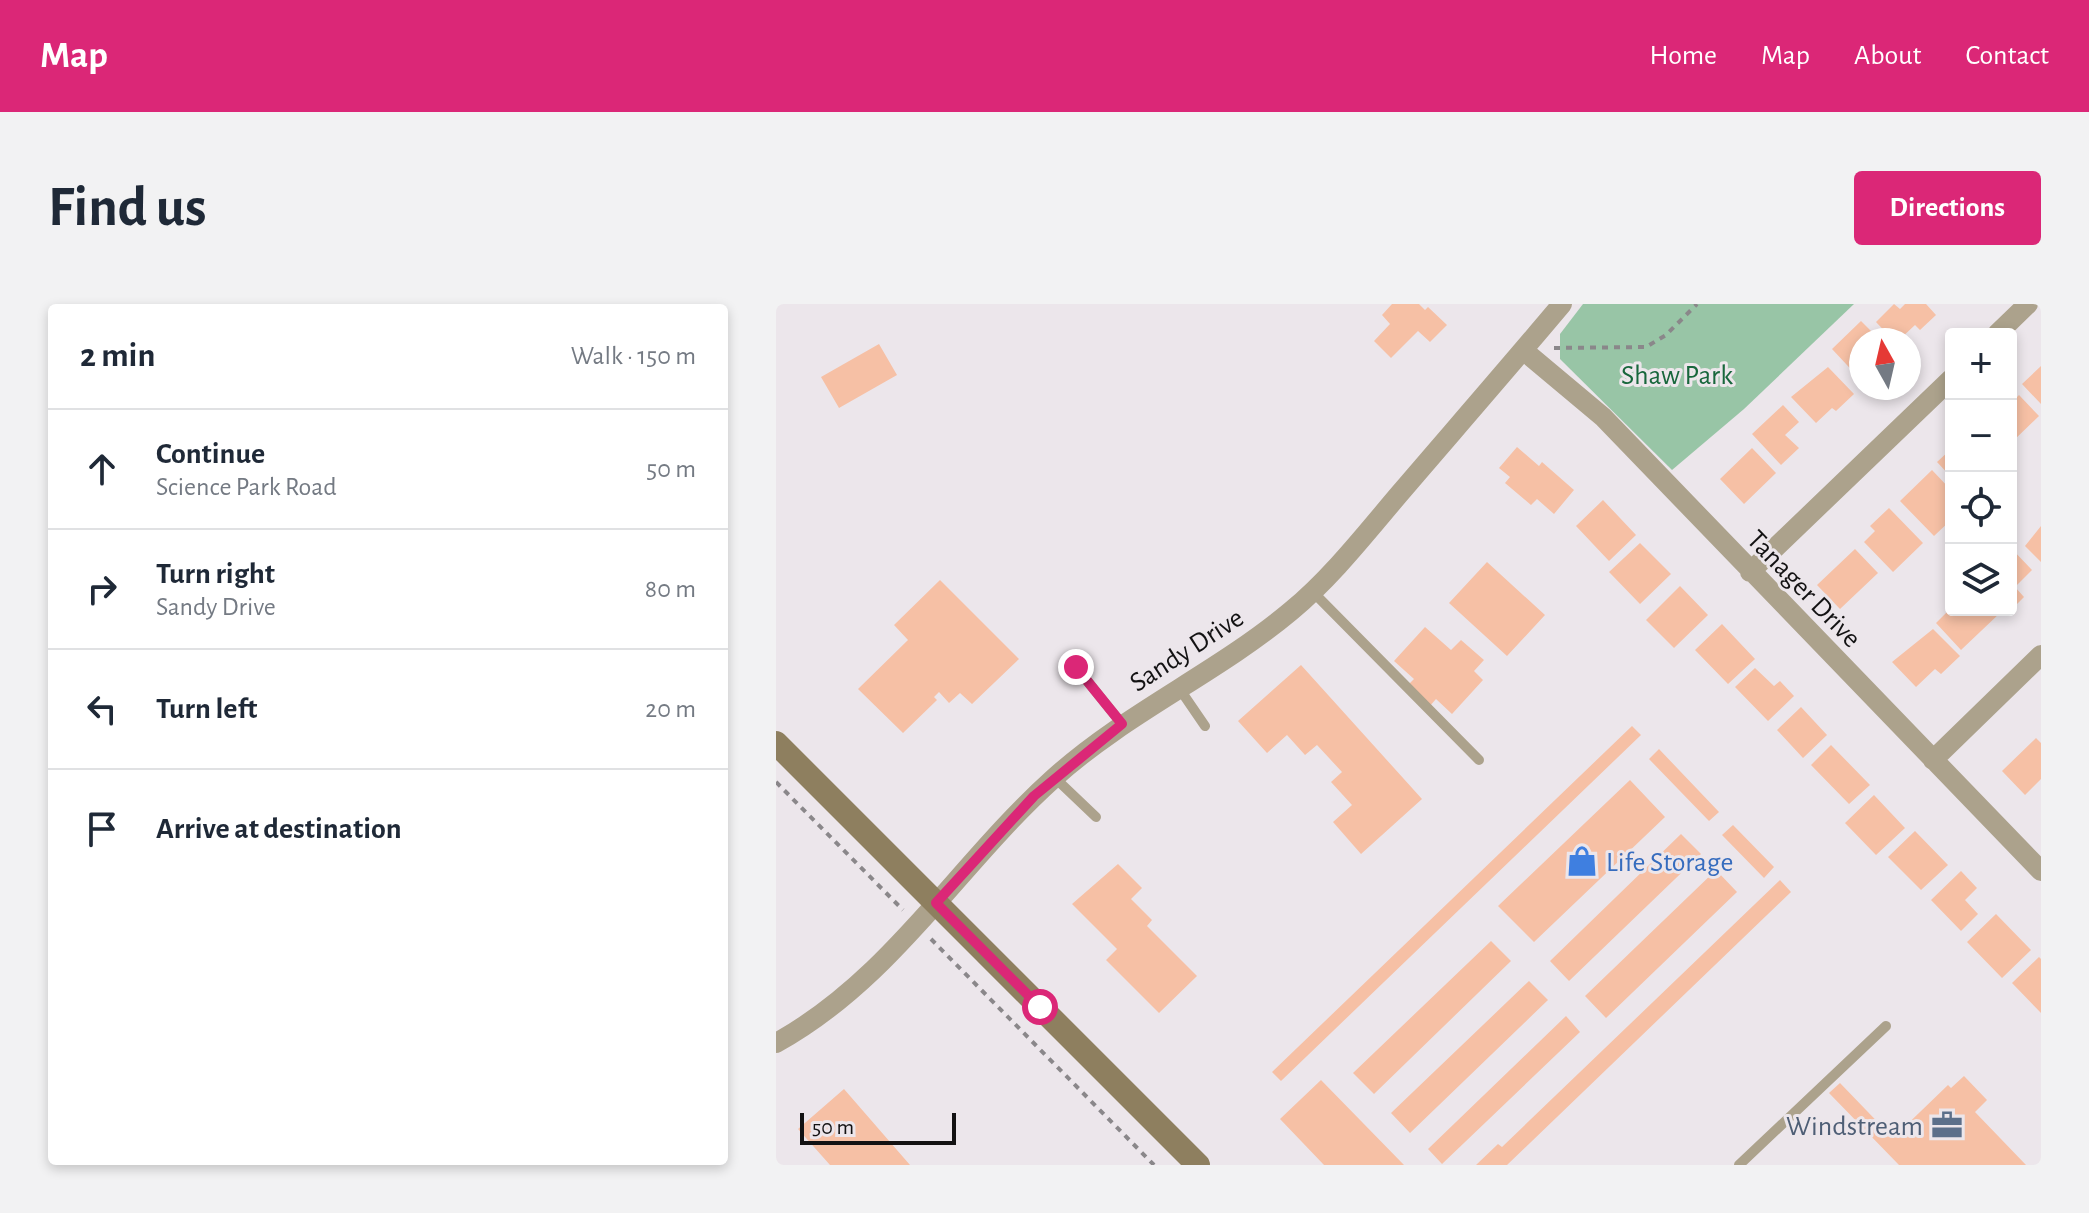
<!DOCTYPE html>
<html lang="en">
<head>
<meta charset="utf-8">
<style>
	:root { --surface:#fff; --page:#f2f2f3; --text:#1f2937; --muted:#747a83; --line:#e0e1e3; --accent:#db2777 }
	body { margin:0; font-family:"Alegreya Sans",sans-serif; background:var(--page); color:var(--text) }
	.controls { position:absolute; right:24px; top:24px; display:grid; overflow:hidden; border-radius:8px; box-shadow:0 4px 12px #0003 }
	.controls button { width:72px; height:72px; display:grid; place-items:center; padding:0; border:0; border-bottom:2px solid var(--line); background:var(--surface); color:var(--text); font:40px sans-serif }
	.compass { position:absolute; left:1073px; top:24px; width:72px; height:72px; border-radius:50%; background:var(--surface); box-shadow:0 4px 12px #0003; rotate:352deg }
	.scale { position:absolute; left:24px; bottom:20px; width:156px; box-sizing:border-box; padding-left:8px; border:4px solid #131213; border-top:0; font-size:22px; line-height:28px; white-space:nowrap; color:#131213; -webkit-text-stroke:6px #ece6eb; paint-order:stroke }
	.stop { position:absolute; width:24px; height:24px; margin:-18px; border:6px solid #db2777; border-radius:50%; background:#fff }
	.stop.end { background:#db2777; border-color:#fff; box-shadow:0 2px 8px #0008 }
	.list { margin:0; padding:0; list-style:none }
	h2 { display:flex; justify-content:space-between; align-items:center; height:104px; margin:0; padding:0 32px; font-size:34px }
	h2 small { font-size:26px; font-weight:400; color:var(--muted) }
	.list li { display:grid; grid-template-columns:52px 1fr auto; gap:24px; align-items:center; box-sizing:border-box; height:120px; padding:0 32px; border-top:2px solid var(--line) }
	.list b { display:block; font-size:30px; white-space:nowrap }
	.list p { margin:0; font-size:26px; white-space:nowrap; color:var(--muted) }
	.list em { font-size:26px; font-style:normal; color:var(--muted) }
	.icon { flex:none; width:44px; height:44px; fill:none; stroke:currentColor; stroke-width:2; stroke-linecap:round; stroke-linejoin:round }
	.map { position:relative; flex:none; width:1265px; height:861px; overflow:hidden; border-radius:8px }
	header { display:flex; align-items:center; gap:48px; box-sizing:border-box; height:112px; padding:0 40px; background:var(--accent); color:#fff }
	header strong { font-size:38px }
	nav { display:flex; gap:44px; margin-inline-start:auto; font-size:28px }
	.intro { display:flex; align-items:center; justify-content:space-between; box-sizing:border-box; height:192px; padding:0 48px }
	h1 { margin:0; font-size:56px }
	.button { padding:20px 36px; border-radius:8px; background:var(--accent); color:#fff; font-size:28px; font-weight:700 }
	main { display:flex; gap:48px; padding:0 48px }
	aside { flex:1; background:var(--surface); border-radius:8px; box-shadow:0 4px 12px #0003 }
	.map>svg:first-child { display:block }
	.green { fill:#98c5a6 }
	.building { fill:#f6c0a5 }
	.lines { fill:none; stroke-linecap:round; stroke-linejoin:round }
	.path { stroke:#8a878a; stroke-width:4; stroke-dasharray:6 6; stroke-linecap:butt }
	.lane { stroke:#aca28c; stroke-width:10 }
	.street { stroke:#aca28c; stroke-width:20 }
	.secondary { stroke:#8e7f5f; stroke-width:24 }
	.route { stroke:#db2777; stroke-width:10 }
	.labels { text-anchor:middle; stroke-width:6; stroke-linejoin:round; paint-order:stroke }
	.park-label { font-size:28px; fill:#18673c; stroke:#ece6eb }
	.street-label { font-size:28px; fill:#131213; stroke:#ece6eb }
	.shop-label { font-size:28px; fill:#366cbe; stroke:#ece6eb; text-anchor:start }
	.service-label { font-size:28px; fill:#4e5e75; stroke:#ece6eb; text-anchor:end }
</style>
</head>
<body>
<header>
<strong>Map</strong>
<nav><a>Home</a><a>Map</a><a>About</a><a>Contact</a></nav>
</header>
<div class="intro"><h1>Find us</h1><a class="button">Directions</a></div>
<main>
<aside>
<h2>2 min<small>Walk · 150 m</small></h2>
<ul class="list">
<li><svg class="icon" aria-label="ahead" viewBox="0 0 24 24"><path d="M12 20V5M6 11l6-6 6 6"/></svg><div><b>Continue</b><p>Science Park Road</p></div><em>50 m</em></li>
<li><svg class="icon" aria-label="right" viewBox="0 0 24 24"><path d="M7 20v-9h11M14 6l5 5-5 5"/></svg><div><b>Turn right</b><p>Sandy Drive</p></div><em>80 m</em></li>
<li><svg class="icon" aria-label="left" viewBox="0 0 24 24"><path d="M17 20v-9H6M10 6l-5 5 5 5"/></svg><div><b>Turn left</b></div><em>20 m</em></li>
<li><svg class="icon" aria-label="arrive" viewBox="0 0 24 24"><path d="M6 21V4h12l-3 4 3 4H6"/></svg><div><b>Arrive at destination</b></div></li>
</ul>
</aside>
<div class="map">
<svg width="1265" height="861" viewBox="0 0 1265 861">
	<rect width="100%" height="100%" fill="#ece6eb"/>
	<path class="green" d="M 807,0 L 1078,0 L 968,105 L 896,166 L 784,55 L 784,30 Z"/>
	<path class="building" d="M 616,0 L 643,0 L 649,6 L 652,3 L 671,21 L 654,38 L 642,27 L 615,54 L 598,37 L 614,20 L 606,11 Z
		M 1118,0 L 1124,5 L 1129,0 L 1150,0 L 1160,11 L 1144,26 L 1139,21 L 1123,36 L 1117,36 L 1100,18 Z
		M 1085,17 L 1104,36 L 1085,36 L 1085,76 L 1056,45 Z
		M 103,40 L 121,71 L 63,104 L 45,73 Z
		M 1265,62 L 1265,100 L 1246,80 Z
		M 1052,63 L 1078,90 L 1060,107 L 1056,104 L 1040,119 L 1015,93 Z
		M 1243,91 L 1263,112 L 1235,139 L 1235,99 Z
		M 1007,101 L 1023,118 L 1009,131 L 1023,144 L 1005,161 L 976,130 Z
		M 741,143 L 763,162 L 766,158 L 798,186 L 778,210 L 761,195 L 755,201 L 729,179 L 734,173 L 723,164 Z
		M 976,144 L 1000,169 L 968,200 L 944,175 Z
		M 1175,145 L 1175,173 L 1161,158 Z
		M 1156,166 L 1175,186 L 1175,216 L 1158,232 L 1124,197 Z
		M 827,196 L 860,231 L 833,257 L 800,222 Z
		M 1113,204 L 1147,239 L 1117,268 L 1088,238 L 1099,227 L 1094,222 Z
		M 1265,222 L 1265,258 L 1249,242 Z
		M 864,239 L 895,270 L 864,300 L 833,268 Z
		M 1235,244 L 1256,266 L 1239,283 L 1248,293 L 1235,306 Z
		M 1079,245 L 1102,269 L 1064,305 L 1041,281 Z
		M 711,258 L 769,311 L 731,352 L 673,299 Z
		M 164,276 L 243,355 L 196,400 L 184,389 L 173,399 L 163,388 L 158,393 L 161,396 L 127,429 L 82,385 L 132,336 L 118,321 Z
		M 904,282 L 932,311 L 898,344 L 870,316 Z
		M 1173,306 L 1221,306 L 1224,309 L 1185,346 L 1160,319 Z
		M 946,320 L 979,355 L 952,380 L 919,346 Z
		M 649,323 L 675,346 L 685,336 L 708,356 L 698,367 L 707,376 L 676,410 L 660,395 L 653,403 L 630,383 L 638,375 L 618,357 Z
		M 1157,325 L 1184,352 L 1165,370 L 1159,365 L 1140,383 L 1116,358 Z
		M 525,361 L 646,495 L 585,550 L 557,518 L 576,501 L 555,478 L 566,468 L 541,441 L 529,451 L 511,431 L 491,449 L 462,417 Z
		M 979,364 L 998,382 L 1004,377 L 1018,392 L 992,417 L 959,383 Z
		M 1025,403 L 1051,431 L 1027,454 L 1001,426 Z
		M 856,422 L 865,431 L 505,777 L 496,768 Z
		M 1260,434 L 1265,439 L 1265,475 L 1249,491 L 1226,467 Z
		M 1055,441 L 1094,481 L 1073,500 L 1035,461 Z
		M 883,445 L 943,508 L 933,517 L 873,455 Z
		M 854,476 L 889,513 L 758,638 L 722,602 Z
		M 1098,491 L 1129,524 L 1100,551 L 1069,519 Z
		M 957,521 L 998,563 L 988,574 L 946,531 Z
		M 1139,527 L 1172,561 L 1145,586 L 1112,553 Z
		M 905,530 L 925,550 L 793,677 L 774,657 Z
		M 342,560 L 366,584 L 355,595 L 376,616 L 371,622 L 421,672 L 383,709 L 330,656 L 341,645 L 296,600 Z
		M 940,566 L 961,588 L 830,714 L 809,692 Z
		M 1185,567 L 1201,584 L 1189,596 L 1202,610 L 1185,627 L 1155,596 Z
		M 1004,576 L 1015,588 L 731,861 L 700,861 L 722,840 L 726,843 Z
		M 1220,610 L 1255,646 L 1226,674 L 1191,638 Z
		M 715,637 L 735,657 L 598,790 L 577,769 Z
		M 1263,653 L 1265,655 L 1265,709 L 1236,679 Z
		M 753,677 L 772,696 L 634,829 L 615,809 Z
		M 790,712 L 804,728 L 666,860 L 652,845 Z
		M 1188,772 L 1211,796 L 1199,808 L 1250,861 L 1123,861 L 1053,789 L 1064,779 L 1117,834 L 1172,781 L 1175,784 Z
		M 545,776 L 628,861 L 548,861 L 504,815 Z
		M 68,785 L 134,861 L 54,861 L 22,825 Z"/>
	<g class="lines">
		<path class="path" d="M 778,44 L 870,43 L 890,31 L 921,0
			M 0,478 L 127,606
			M 155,635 L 378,861"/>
		<path class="lane" d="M 536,287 L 703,456
			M 300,363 L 346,420
			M 403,384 L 429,422
			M 278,473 L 320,513
			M 963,861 L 1110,722"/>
		<path class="street" d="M 1221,30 L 1252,0
			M 747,46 L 827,113 L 1265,567
			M 974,268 L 1175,75
			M 1157,456 L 1265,351
			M 0,739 C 116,675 182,560 278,474 C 350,409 441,369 515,307 C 556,273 590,229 625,188 C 679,125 733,63 786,0"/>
		<path class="secondary" d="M 0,439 L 422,861"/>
	</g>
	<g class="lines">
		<path class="route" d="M 264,703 L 160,599 L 258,492 L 346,420 L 300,363"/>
	</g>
	<defs>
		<symbol id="shop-bare" viewBox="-9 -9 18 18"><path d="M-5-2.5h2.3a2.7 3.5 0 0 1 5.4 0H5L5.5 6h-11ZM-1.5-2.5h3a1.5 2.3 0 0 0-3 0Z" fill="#3f7fe0" stroke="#ece6eb" stroke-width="2.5" paint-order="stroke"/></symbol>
		<symbol id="office-bare" viewBox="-9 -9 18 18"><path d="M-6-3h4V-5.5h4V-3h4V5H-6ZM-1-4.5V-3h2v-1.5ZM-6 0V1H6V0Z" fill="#5c6f8a" stroke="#ece6eb" stroke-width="2.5" paint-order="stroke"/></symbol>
	</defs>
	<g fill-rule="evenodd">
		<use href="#shop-bare" x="784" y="535" width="44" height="44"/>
		<use href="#office-bare" x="1149" y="799" width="44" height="44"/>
	</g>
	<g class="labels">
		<g class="park-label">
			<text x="901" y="80">Shaw Park</text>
		</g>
		<g class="street-label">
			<text transform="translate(1029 284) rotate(46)" y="10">Tanager Drive</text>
			<text transform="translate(410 345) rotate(-33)" y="10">Sandy Drive</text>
		</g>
		<g class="shop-label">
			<text x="830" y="567">Life Storage</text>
		</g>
		<g class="service-label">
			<text x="1147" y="831">Windstream</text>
		</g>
	</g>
</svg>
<div class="controls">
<button>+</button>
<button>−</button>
<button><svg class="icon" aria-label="locate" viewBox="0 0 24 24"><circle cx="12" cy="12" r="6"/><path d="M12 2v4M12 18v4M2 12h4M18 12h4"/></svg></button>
<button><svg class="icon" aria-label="layers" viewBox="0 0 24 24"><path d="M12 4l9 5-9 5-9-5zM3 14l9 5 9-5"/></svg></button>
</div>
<svg class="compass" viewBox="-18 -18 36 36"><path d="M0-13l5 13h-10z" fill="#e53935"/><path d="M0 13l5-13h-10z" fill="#747a83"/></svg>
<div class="scale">50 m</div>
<div class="stop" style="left:264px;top:703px"></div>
<div class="stop end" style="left:300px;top:363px"></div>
</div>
</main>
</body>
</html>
